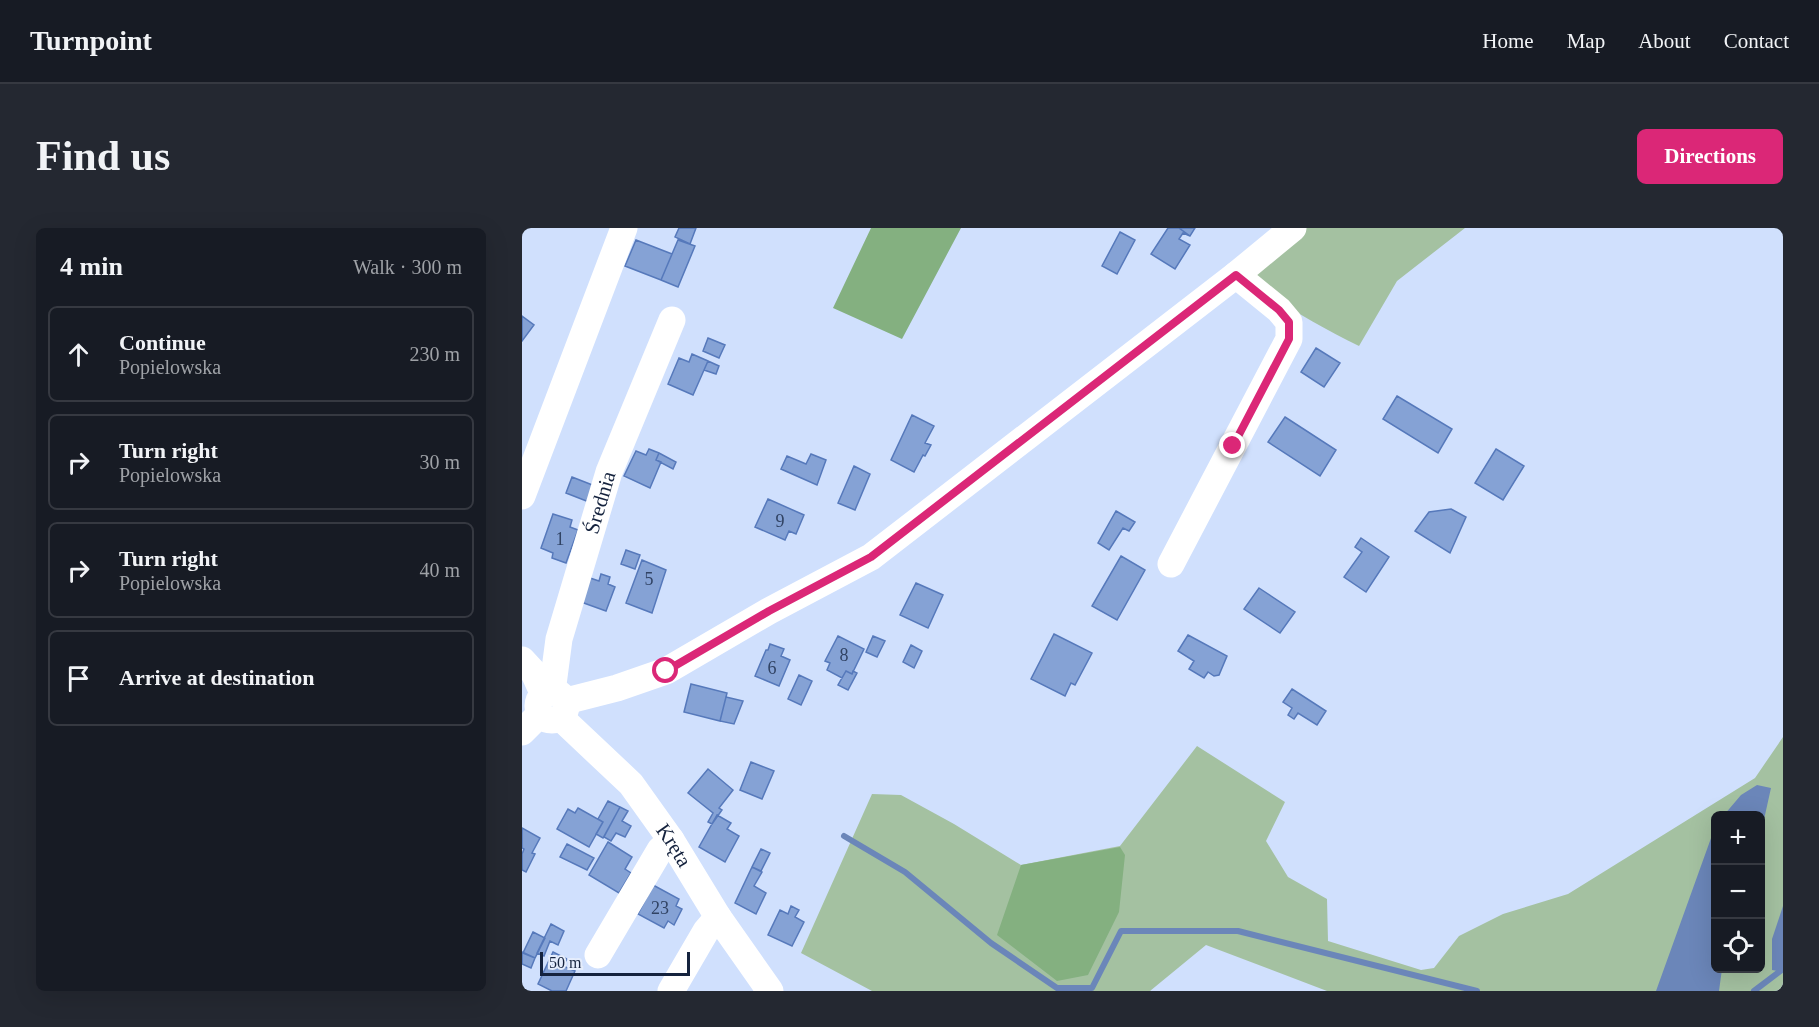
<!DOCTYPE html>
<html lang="en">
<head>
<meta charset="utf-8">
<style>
	:root { --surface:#171b24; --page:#242831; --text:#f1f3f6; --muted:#9ea1a6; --line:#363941; --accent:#db2777 }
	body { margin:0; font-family:Georgia,serif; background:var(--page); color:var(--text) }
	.controls { position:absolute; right:18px; bottom:18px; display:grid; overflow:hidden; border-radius:9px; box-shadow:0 6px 24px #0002 }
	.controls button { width:54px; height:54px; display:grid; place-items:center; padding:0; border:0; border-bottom:2px solid var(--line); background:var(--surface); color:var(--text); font:30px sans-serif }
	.scale { position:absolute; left:18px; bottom:15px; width:150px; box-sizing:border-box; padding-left:6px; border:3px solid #15233e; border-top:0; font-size:16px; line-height:21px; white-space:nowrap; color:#15233e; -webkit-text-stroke:4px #e5edfc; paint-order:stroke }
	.stop { position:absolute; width:18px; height:18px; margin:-14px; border:4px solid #db2777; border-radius:50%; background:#fff }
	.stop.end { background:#db2777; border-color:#fff; box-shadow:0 2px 6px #0008 }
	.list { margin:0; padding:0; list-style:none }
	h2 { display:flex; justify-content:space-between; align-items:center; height:78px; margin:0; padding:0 24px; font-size:26px }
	h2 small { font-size:20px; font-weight:400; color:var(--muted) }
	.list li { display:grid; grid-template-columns:39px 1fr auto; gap:18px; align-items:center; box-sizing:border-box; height:96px; margin:0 12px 12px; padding:0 12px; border:2px solid var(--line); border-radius:9px }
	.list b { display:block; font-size:22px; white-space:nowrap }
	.list p { margin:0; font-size:20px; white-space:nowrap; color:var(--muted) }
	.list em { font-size:20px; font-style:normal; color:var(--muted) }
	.icon { flex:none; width:33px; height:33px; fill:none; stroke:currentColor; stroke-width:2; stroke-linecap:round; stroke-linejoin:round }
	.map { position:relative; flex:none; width:1261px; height:763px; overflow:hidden; border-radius:9px }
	header { display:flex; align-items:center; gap:36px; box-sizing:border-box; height:84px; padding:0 30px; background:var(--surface); border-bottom:2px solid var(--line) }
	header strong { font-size:28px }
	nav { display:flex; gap:33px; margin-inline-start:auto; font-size:21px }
	.intro { display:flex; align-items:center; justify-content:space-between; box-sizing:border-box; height:144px; padding:0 36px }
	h1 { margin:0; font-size:42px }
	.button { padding:15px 27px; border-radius:9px; background:var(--accent); color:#fff; font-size:21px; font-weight:700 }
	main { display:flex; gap:36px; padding:0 36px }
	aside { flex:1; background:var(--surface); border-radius:9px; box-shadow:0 6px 24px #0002 }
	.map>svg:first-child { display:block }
	.green { fill:#a4c1a1; fill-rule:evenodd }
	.forest { fill:#84b080 }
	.water { fill:#6b86b9 }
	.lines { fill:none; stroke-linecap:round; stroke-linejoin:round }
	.stream { stroke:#6b86b9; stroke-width:6 }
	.building { fill:#85a2d5; stroke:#5679bb; stroke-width:1.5 }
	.minor { stroke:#fff; stroke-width:27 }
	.route { stroke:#db2777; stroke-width:8 }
	.labels { text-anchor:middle; stroke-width:4.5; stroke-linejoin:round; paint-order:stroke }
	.number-label { font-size:18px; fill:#314364 }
	.street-label { font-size:21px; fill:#15233e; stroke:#e5edfc }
</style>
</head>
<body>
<header>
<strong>Turnpoint</strong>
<nav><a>Home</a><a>Map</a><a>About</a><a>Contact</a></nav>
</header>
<div class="intro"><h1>Find us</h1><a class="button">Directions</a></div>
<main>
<aside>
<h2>4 min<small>Walk · 300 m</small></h2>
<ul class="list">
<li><svg class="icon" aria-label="ahead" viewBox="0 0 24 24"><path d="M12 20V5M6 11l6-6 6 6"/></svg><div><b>Continue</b><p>Popielowska</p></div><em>230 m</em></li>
<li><svg class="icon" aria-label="right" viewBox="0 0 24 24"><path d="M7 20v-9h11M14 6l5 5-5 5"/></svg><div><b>Turn right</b><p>Popielowska</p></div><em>30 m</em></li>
<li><svg class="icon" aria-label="right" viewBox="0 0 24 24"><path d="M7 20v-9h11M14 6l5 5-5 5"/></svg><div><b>Turn right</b><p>Popielowska</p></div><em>40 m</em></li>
<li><svg class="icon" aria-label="arrive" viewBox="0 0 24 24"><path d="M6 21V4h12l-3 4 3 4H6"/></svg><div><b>Arrive at destination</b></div></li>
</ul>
</aside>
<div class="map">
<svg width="1261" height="763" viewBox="0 0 1261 763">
	<rect width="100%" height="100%" fill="#d0e0fd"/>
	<path class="green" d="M 784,0 L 943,0 L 875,53 L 837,118 C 798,98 759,79 728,47 Z
		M 1261,509 L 1261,763 L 805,763 L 684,717 L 628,763 L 350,763 L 279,725 L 350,566 L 379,567 L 432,596 L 499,637 L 598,618 L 675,518 L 763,574 L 744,613 L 766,649 L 805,671 L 806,713 L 899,742 L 912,740 L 937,708 L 981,686 L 1046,666 L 1233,550 ZM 1194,588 L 1238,588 L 1238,740 L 1194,740 Z"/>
	<path class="forest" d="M 349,0 L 439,0 L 380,111 L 311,80 Z
		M 598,619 L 603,627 L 597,684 L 566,747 L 535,753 L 475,707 L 499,637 Z"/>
	<path class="water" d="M 1235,557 L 1249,560 L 1239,605 L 1238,588 L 1202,587 L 1219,567 Z
		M 1193,599 L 1194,740 L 1200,741 L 1197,763 L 1134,763 Z
		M 1261,678 L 1261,744 L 1250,742 L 1250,711 Z"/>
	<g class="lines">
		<path class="stream" d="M 322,608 L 383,644 L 469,715 L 535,760 L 570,760 L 599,703 L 716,703 L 955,763
			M 1232,763 L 1261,741"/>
	</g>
	<path class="building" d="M 157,0 L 174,0 L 168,16 L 153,9 Z
		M 646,0 L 657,0 L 668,8 L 661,5 L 657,11 L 668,17 L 653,41 L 629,26 Z
		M 657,0 L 673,0 L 668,8 Z
		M 598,4 L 613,12 L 595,46 L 580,38 Z
		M 114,12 L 150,26 L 139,52 L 103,38 Z
		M 156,12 L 173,18 L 156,59 L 139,52 Z
		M 0,88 L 12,97 L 0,113 Z
		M 186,110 L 203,117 L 197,130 L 181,123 Z
		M 794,120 L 818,135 L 802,159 L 779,144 Z
		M 170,126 L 186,133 L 171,167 L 146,156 L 157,130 L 167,134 Z
		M 186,133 L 197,138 L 194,146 L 182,142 Z
		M 875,168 L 930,201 L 916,225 L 861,191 Z
		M 390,187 L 412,198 L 403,215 L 409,217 L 403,228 L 401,227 L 392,244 L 369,232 Z
		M 763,189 L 814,222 L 798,248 L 746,214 Z
		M 127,221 L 137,225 L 134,232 L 139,234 L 128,260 L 102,248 L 114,223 L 124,227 Z
		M 974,221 L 1002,238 L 981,272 L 953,255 Z
		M 137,225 L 154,234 L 151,241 L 134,232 Z
		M 289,226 L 304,232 L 295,257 L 259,241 L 265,228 L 284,236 Z
		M 332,238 L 348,246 L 333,282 L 316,275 Z
		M 50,249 L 73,258 L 67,274 L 44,265 Z
		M 246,271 L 282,287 L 274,306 L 267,303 L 263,312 L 233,299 Z
		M 929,281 L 944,289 L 928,325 L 893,303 L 907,284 Z
		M 594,283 L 613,294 L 607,303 L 601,300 L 587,322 L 576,315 Z
		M 31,286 L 50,292 L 48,299 L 56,302 L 44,335 L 30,330 L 31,325 L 19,320 Z
		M 839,310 L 867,329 L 844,364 L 822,349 L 840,324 L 833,319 Z
		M 104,322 L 118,327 L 113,341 L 99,336 Z
		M 599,328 L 623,342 L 595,392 L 570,378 Z
		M 120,332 L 144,342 L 130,385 L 104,375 Z
		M 79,346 L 88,349 L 86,356 L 93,359 L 84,383 L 59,374 L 68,350 L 77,353 Z
		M 394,355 L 421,367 L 406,400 L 378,387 Z
		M 737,360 L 773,384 L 758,405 L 722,381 Z
		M 532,406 L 570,425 L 553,457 L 549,455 L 543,468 L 509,451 Z
		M 666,407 L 705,428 L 697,447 L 692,448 L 686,444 L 682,450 L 667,441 L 672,433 L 656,423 Z
		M 316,408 L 342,421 L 330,446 L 324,443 L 320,450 L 305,442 L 308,435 L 303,433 Z
		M 351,408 L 363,413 L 355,429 L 344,424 Z
		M 248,416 L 262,421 L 259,428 L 268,432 L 257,458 L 233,448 L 244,422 L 246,422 Z
		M 389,417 L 400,423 L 392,440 L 381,434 Z
		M 324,443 L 330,446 L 331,443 L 335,445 L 326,462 L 316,457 Z
		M 277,447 L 290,453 L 279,477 L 266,471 Z
		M 169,456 L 205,465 L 198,493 L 162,484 Z
		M 770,461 L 804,483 L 795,497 L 776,485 L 772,491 L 766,487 L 770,480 L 761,474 Z
		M 204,469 L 221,473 L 212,496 L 198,493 Z
		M 229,534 L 252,543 L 240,571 L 218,562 Z
		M 186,541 L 211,562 L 197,580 L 200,582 L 190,596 L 186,594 L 191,585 L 166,565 Z
		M 86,573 L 98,579 L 81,610 L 74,606 L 81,594 L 76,591 Z
		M 98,579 L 106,583 L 100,593 L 109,598 L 103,609 L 94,605 L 89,613 L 82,609 Z
		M 56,580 L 81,594 L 67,619 L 35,601 L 46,581 L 53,585 Z
		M 195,587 L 209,595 L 205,601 L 217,608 L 203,634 L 177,619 Z
		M 0,600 L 18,610 L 10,625 L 13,626 L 4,644 L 0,642 L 0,626 L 2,621 L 0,620 Z
		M 86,614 L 110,629 L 103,641 L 109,645 L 97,665 L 67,647 Z
		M 45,616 L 72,630 L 65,642 L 38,629 Z
		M 239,621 L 248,625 L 239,643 L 230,639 Z
		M 230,639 L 240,644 L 232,658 L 244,665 L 234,686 L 213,675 Z
		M 131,657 L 157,671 L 154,678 L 160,681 L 152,697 L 146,693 L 142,700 L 116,686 Z
		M 269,678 L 277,682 L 273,689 L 282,694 L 270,718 L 246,707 L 258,682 L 266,686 Z
		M 29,696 L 42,703 L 36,717 L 28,713 L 22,728 L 15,725 Z
		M 11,704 L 23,710 L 13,730 L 1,725 Z
		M 0,724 L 13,730 L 9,740 L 0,736 Z
		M 31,724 L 45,731 L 41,738 L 53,743 L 44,763 L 30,763 L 16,756 Z"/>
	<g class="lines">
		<g class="minor">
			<path d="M 0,268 L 102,0"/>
			<path d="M 649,336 L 767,111 L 767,94 L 757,82 L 714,47"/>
			<path d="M 0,432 L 12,445 L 22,467"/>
			<circle cx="30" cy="478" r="14"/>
			<path id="s1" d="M 30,464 L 37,411 L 87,244 L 150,92"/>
			<path d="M 44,473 L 95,460 L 144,443 L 247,383 L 349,329 L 714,47 L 771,0"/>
			<path id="s2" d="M 39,490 L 109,556 L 149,612 L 196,689 L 248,763"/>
			<path d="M 0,504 L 18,486"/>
			<path d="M 76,727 L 138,622 L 149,612"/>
			<path d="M 149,763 L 184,703 L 196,689"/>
		</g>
	</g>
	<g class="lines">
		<path class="route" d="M 144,443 L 247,383 L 349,329 L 714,47 L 757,82 L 767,94 L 767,111 L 711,218"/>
	</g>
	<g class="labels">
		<g class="number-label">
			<text x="258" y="299">9</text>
			<text x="38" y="317">1</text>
			<text x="127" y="357">5</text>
			<text x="322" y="433">8</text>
			<text x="250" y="446">6</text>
			<text x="138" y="686">23</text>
		</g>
		<g class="street-label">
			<text dy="7" stroke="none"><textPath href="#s1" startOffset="196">Średnia</textPath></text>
			<text dy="7" stroke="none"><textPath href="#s2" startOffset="171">Kręta</textPath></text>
		</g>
	</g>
</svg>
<div class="controls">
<button>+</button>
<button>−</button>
<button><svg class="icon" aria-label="locate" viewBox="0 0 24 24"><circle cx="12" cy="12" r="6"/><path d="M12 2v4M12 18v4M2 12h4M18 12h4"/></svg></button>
</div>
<div class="scale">50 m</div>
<div class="stop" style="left:144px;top:443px"></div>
<div class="stop end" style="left:711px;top:218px"></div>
</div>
</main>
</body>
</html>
